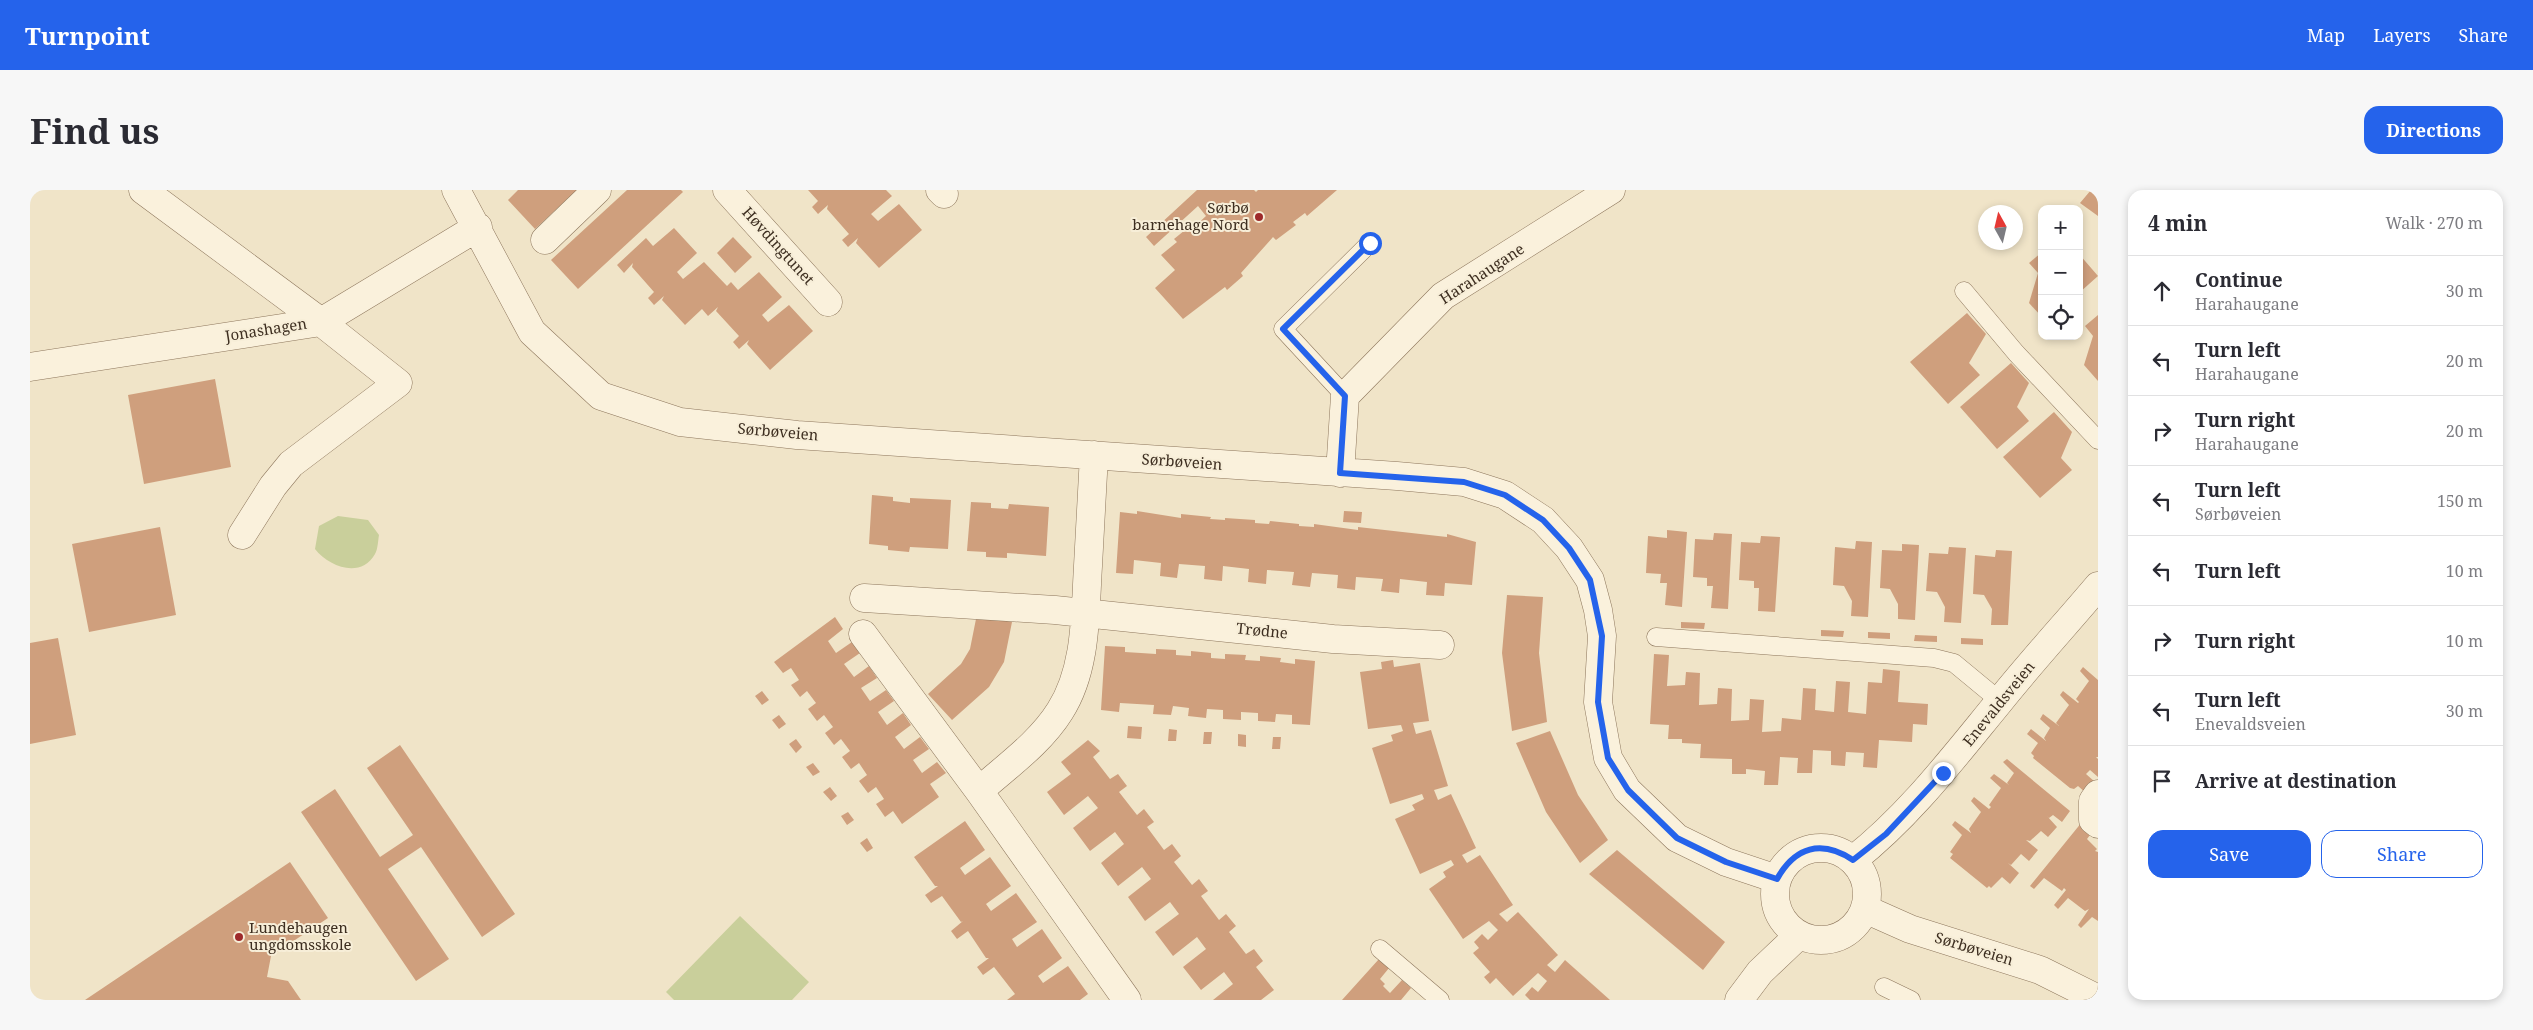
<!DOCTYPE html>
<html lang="en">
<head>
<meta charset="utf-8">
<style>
	:root { --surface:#fff; --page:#f7f7f7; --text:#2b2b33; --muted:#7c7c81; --line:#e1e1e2; --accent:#2563eb }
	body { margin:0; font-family:"Noto Serif",serif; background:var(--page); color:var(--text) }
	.controls { position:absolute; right:15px; top:15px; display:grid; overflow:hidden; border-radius:10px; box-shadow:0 2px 8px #0003 }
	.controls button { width:45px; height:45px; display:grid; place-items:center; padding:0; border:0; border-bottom:1px solid var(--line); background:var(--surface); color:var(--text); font:25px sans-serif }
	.compass { position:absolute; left:1948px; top:15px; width:45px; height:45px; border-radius:50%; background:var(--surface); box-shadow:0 2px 8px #0003; rotate:352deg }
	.stop { position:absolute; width:15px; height:15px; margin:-11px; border:4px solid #2563eb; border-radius:50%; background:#fff }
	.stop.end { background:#2563eb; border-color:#fff; box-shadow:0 1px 5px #0008 }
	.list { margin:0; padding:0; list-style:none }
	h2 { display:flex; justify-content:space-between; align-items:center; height:65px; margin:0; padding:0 20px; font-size:21px }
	h2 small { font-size:16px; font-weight:400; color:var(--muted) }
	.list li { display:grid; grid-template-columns:32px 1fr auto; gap:15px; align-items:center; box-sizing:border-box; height:70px; padding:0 20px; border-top:1px solid var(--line) }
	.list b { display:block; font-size:19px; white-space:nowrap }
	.list p { margin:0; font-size:16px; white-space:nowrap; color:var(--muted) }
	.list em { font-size:16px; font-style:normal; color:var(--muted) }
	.actions { display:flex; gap:10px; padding:15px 20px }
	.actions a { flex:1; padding:11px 0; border:1px solid var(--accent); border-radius:15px; text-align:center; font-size:18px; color:var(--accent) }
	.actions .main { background:var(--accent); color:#fff }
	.icon { flex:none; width:28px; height:28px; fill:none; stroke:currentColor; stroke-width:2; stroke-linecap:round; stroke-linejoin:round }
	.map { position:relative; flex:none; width:2068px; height:810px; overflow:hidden; border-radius:15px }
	header { display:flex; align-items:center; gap:30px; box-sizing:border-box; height:70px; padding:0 25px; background:var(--accent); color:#fff }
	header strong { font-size:24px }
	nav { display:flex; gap:28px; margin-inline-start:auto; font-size:18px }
	.intro { display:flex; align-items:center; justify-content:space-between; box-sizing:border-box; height:120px; padding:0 30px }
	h1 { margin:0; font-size:35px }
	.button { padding:12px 22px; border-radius:15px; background:var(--accent); color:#fff; font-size:18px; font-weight:700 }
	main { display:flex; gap:30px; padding:0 30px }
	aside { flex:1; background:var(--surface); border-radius:15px; box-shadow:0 2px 8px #0003 }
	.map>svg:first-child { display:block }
	.green { fill:#c9cf9b }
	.building { fill:#cf9f7d }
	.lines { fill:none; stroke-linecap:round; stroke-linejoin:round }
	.service-casing { stroke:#8d765c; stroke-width:19 }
	.minor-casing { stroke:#8d765c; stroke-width:29 }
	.service { stroke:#faf1dc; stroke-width:18 }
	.minor { stroke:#faf1dc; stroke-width:28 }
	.route { stroke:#2563eb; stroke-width:6 }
	.poi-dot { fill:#9e2a2b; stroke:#f7eed8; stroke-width:2 }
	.labels { text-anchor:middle; stroke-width:4; stroke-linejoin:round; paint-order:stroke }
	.poi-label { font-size:15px; fill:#3d2e20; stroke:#f7eed8; text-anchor:end }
	.street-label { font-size:15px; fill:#3d2e20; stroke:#f7eed8 }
</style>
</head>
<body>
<header>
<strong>Turnpoint</strong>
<nav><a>Map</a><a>Layers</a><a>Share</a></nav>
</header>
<div class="intro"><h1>Find us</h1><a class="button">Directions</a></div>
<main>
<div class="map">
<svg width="2068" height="810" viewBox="0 0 2068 810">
	<rect width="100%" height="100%" fill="#f0e4c8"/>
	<path class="green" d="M 308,326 L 338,330 L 349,345 C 348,350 348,359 345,364 C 331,389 299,377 285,359 L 289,336 Z
		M 710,726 L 779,792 L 762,810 L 644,810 L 636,802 Z"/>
	<path class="building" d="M 488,0 L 547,0 L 505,39 L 478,10 Z
		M 597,0 L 651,0 L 653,2 L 548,99 L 521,70 Z
		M 778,0 L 856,0 L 862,6 L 841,24 L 848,31 L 869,14 L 892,40 L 849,78 L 826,53 L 828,48 L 818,57 L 812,50 L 819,44 L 797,19 L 798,15 L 788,24 L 782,17 L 788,11 Z
		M 1167,0 L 1224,0 L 1226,2 L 1228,0 L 1307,0 L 1277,26 L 1275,23 L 1263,32 L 1266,35 L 1246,50 L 1243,47 L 1211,83 L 1213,86 L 1197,100 L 1195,97 L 1153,129 L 1125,98 L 1145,80 L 1131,65 L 1147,52 L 1144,49 L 1160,36 L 1163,38 L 1176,26 L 1168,16 L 1124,56 L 1116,47 Z
		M 2061,0 L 2068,0 L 2068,26 L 2050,13 Z
		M 644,38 L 667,63 L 647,82 L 653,89 L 674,72 L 697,96 L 701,92 L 708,100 L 729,82 L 752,107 L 732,125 L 738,132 L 759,115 L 783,141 L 740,180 L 717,154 L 719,150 L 709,159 L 703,152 L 709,146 L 686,121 L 688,117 L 678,126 L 672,119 L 655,135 L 632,110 L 634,106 L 624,115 L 618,108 L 624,102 L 602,77 L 603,73 L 594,83 L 587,75 L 616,48 L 623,56 Z
		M 703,47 L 722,67 L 705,83 L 687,63 Z
		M 2012,62 L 2012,127 L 1999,113 L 2008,83 L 1999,73 Z
		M 2049,64 L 2068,86 L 2049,103 Z
		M 1937,123 L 1956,144 L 1939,173 L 1950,185 L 1918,214 L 1880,172 Z
		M 2068,125 L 2068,191 L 2054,175 L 2063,146 L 2055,136 Z
		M 1981,173 L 1999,193 L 1987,217 L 1999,231 L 1967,259 L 1930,217 Z
		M 185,189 L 201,277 L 114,294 L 98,205 Z
		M 2024,222 L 2042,242 L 2031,268 L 2042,280 L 2010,308 L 1973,267 Z
		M 842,305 L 863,307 L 863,311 L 880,313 L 880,308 L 921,310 L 918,359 L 880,357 L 879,362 L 858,360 L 858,356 L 839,354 Z
		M 941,312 L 961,313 L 961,318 L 978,319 L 979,314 L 1019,317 L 1016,366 L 977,363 L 977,368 L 956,367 L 956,362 L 937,361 Z
		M 1107,321 L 1151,328 L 1151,324 L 1181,327 L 1180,329 L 1195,330 L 1195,328 L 1225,330 L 1225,333 L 1239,334 L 1240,331 L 1269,334 L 1269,336 L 1284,337 L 1284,334 L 1328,340 L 1328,337 L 1417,347 L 1417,344 L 1446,352 L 1442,395 L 1415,393 L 1414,406 L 1396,405 L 1397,392 L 1370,389 L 1369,403 L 1351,401 L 1353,389 L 1326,387 L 1325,400 L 1307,398 L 1308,385 L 1282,383 L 1280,397 L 1262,395 L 1264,382 L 1237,380 L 1236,394 L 1218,392 L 1219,379 L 1193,376 L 1192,391 L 1174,389 L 1175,376 L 1149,374 L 1147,388 L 1130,386 L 1131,373 L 1104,370 L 1103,384 L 1086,383 L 1090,322 L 1107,324 Z
		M 1314,321 L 1332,322 L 1331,333 L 1313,332 Z
		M 130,337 L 146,425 L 59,442 L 42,354 Z
		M 1637,340 L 1657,342 L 1652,417 L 1635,415 L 1637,393 L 1630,393 L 1631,384 L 1616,383 L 1618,346 L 1637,348 Z
		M 1684,343 L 1702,344 L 1698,419 L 1681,418 L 1683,396 L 1677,396 L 1677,388 L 1663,387 L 1665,349 L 1683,350 Z
		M 1731,346 L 1750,347 L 1745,422 L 1728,421 L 1729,398 L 1724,398 L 1724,391 L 1709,390 L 1711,352 L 1730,353 Z
		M 1826,351 L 1842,352 L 1838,427 L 1821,426 L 1822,411 L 1814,396 L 1803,395 L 1805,357 L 1825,359 Z
		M 1872,354 L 1889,355 L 1885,430 L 1868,429 L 1868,414 L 1860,399 L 1850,398 L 1852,360 L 1872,361 Z
		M 1919,357 L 1936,358 L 1931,433 L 1914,432 L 1915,417 L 1907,402 L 1896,401 L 1899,363 L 1918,364 Z
		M 1966,360 L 1982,361 L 1978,435 L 1961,435 L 1962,419 L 1954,405 L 1943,404 L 1945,365 L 1965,367 Z
		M 1477,405 L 1513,407 L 1509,463 L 1517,532 L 1482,541 L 1472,463 Z
		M 947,424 L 982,432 L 974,472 L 959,497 L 922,530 L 898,504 L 931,474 L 940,459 Z
		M 805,427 L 813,439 L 798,451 L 806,463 L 822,452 L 830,463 L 814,474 L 824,487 L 839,476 L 847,488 L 831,498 L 840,511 L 856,500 L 864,511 L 848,522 L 857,535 L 873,523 L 881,535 L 865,547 L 874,559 L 890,547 L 899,559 L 883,570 L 892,583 L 907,572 L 916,583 L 900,594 L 909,607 L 872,634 L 863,621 L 855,627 L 846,614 L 854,609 L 846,597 L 838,603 L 829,591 L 837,585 L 829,573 L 821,579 L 812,567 L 820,561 L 811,549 L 804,555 L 795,543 L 803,537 L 794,525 L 787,531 L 778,519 L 786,513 L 777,501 L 770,507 L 761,495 L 769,490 L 761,478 L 753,483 L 744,472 Z
		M 1651,432 L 1675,433 L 1674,439 L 1651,438 Z
		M 1791,440 L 1814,441 L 1813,447 L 1791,446 Z
		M 1838,442 L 1860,443 L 1860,449 L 1838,448 Z
		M 1885,445 L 1907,446 L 1907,452 L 1884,451 Z
		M 28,448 L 46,545 L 0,554 L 0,453 Z
		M 1931,448 L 1953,449 L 1953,455 L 1931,454 Z
		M 1075,456 L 1095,457 L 1095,462 L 1111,463 L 1126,464 L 1126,459 L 1146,460 L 1146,465 L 1161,466 L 1161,461 L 1181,463 L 1181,468 L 1195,469 L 1195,464 L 1216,465 L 1215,470 L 1230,471 L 1230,466 L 1251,468 L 1250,472 L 1265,474 L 1265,469 L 1285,471 L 1280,535 L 1262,534 L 1262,525 L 1246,524 L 1245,532 L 1228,531 L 1228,523 L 1211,522 L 1211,530 L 1193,529 L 1193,520 L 1177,519 L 1176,528 L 1158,526 L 1159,518 L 1143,516 L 1141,525 L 1123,524 L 1124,515 L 1090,513 L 1089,522 L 1071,520 Z
		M 1624,464 L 1639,465 L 1637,496 L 1655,495 L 1656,482 L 1670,483 L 1669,515 L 1687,514 L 1688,498 L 1702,499 L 1701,531 L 1719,530 L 1720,509 L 1734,510 L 1732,542 L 1751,541 L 1752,528 L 1771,530 L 1773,498 L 1786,499 L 1785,520 L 1804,522 L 1806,491 L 1820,492 L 1818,522 L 1836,524 L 1838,492 L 1852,493 L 1853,479 L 1870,481 L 1868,512 L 1898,514 L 1897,535 L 1883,534 L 1882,552 L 1849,550 L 1847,578 L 1833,577 L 1834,563 L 1816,562 L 1815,576 L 1801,575 L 1801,561 L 1783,560 L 1782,583 L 1767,583 L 1768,568 L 1750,567 L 1748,595 L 1734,595 L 1735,581 L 1716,579 L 1716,584 L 1702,584 L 1702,569 L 1670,568 L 1671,554 L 1652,553 L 1652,549 L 1638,549 L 1639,535 L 1620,534 Z
		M 1363,470 L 1364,477 L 1390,473 L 1399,531 L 1383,533 L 1386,544 L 1401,540 L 1418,596 L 1404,600 L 1408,610 L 1421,604 L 1446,658 L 1432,665 L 1437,673 L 1450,665 L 1483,715 L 1469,724 L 1477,732 L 1488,722 L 1528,765 L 1517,775 L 1525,782 L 1535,770 L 1580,810 L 1500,810 L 1495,805 L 1502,797 L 1508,802 L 1517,791 L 1508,783 L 1483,806 L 1466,788 L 1460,794 L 1454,787 L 1460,782 L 1443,763 L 1449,758 L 1444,752 L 1452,744 L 1458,750 L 1468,740 L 1459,731 L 1433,749 L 1399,699 L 1416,687 L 1413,682 L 1424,675 L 1421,670 L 1390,684 L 1365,629 L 1385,620 L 1382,615 L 1394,609 L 1392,604 L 1360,614 L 1342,558 L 1363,551 L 1361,545 L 1373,541 L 1371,535 L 1338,539 L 1330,482 L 1352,479 L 1351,472 Z
		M 2053,477 L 2068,490 L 2068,567 L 2066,567 L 2068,569 L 2068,587 L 2060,580 L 2056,584 L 2065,592 L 2056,603 L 2048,596 L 2044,599 L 2040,598 L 2003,568 L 2004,566 L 2001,563 L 2008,553 L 1997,544 L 2001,539 L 2016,551 L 2014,548 L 2020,538 L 2010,529 L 2013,524 L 2029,536 L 2026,533 L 2039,515 L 2030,505 L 2033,501 L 2048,513 L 2049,512 L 2046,509 L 2059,491 L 2050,481 Z
		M 732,501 L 739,510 L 732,515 L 725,506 Z
		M 749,525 L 756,534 L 749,539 L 742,530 Z
		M 1098,536 L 1112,537 L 1111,549 L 1097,548 Z
		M 1139,539 L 1147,540 L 1146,551 L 1138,551 Z
		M 1520,541 L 1548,605 L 1578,650 L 1550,673 L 1516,622 L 1486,553 Z
		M 1174,542 L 1182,542 L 1181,554 L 1173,554 Z
		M 1208,544 L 1216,545 L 1216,557 L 1208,556 Z
		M 1243,547 L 1251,547 L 1250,559 L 1242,559 Z
		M 766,549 L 772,557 L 766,563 L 759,554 Z
		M 1058,550 L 1070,561 L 1063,567 L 1080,589 L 1088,584 L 1097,596 L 1089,602 L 1107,625 L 1114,619 L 1124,632 L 1117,637 L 1134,660 L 1142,654 L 1151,666 L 1144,672 L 1162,695 L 1169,689 L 1178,701 L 1171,706 L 1189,730 L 1196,724 L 1206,736 L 1199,742 L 1216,764 L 1224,759 L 1233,771 L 1226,777 L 1244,800 L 1231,810 L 1183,810 L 1203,794 L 1194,782 L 1171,800 L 1153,777 L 1176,759 L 1167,747 L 1143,766 L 1125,742 L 1149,724 L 1140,712 L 1115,731 L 1098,707 L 1121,689 L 1112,677 L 1088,696 L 1071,673 L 1094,654 L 1085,642 L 1060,661 L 1043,638 L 1068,618 L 1058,606 L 1034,625 L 1017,602 L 1041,584 L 1031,572 Z
		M 370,555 L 485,724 L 452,747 L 391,657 L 358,679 L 419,769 L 386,791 L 271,622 L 305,599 L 350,667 L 383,645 L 337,578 Z
		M 1977,569 L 2040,621 L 2032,632 L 2023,625 L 2019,628 L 2017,626 L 2027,637 L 2018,647 L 2011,641 L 2000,651 L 1996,650 L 2008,660 L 1999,671 L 1991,664 L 1981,675 L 1978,673 L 1989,683 L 1980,694 L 1972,687 L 1961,698 L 1959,696 L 1957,698 L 1920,668 L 1923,664 L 1920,662 L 1932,645 L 1922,635 L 1925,631 L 1941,643 L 1939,639 L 1951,622 L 1941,611 L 1944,607 L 1959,619 L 1961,617 L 1959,615 L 1971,598 L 1960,588 L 1964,584 L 1979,595 L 1977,593 L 1984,583 L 1973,572 Z
		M 783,573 L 790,582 L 783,586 L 776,577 Z
		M 800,597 L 807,606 L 801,611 L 793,602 Z
		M 818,622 L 824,630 L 817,635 L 811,626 Z
		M 935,631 L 955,660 L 930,678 L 935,685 L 960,667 L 981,696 L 956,714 L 961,721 L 986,703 L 1007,732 L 982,749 L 987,757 L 1012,739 L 1032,768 L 1008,786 L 1013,793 L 1038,776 L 1058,804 L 1050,810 L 977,810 L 985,804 L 964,777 L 953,785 L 947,777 L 959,768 L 956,768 L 938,741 L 927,749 L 921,741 L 933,731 L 931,732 L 912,706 L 901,713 L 895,705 L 908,696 L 905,696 L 884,667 Z
		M 2052,632 L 2063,641 L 2057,649 L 2067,659 L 2065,661 L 2068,662 L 2068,731 L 2062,727 L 2051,738 L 2048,735 L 2059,719 L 2055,721 L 2038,708 L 2028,719 L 2024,715 L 2036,700 L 2034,698 L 2032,701 L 2014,688 L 2004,699 L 2000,696 Z
		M 837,648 L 843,658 L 837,662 L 830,653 Z
		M 1587,660 L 1695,752 L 1673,780 L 1559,684 Z
		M 260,672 L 298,728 L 241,766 L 237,787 L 258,791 L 271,810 L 55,810 Z
		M 1349,769 L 1359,778 L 1350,789 L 1355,794 L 1353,796 L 1360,803 L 1372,790 L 1381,798 L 1371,810 L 1312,810 Z"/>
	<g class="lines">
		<defs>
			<path id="service" d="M 1934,101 L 1986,163 L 2068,250
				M 1315,206 L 1253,139 L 1340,53
				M 1626,447 L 1904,468 L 1924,473 L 1970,511
				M 1350,759 L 1410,810
				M 1854,797 L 1881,810"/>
			<path id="minor" d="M 113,0 L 291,132 L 368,193 L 261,274 L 243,296 L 212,345
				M 426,0 L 502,142 L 571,206 L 650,232 L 767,245 L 1367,286 L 1434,292 L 1475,305 L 1513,330 L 1539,358 L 1560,390 L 1568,420 L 1572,446 L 1568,512 L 1578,568 L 1597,600 L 1647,648 L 1696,672 L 1747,689
				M 697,0 L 798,112
				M 910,0 L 914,4
				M 515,50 L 567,0
				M 0,177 L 291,132 L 448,37
				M 1310,283 L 1315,206 L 1413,106 L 1581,0
				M 834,408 L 1025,420 L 1303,449 L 1410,455
				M 833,444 L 949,601 L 1097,810
				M 949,601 C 977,576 1010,553 1030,521 C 1057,479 1055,423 1058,376 C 1060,339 1062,302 1064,265
				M 2068,604 L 2063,611 L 2063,630 L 2068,634
				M1745 704a46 46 0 1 1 92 0a46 46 0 1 1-92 0Z
				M 1823,670 C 1880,625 1923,568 1969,512 C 2001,472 2035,435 2068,396
				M 1835,719 L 1880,739 L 2010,780 L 2068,809
				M 1709,810 L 1730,782 L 1769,745"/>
		</defs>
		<use href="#service" class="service-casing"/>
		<use href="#minor" class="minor-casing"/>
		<use href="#service" class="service"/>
		<use href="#minor" class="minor"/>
	</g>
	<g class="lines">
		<path class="route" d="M 1340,53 L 1253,139 L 1315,206 L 1310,283 L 1434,292 L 1475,305 L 1513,330 L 1539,358 L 1560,390 L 1572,446 L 1568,512 L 1578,568 L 1598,600 L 1647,648 L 1696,672 L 1747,689 C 1765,657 1791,649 1823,670 L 1856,644 L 1913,583"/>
	</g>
	<g class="poi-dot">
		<circle cx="1229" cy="27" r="5"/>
		<circle cx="209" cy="747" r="5"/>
	</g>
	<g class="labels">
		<g class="poi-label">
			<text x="1219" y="23">Sørbø<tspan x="1219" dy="17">barnehage Nord</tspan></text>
			<text x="219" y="743" text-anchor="start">Lundehaugen<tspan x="219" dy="17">ungdomsskole</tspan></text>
		</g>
		<g class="street-label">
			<text transform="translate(748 56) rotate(48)" y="5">Høvdingtunet</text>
			<text transform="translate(1452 84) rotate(-33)" y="5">Harahaugane</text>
			<text transform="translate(236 140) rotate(-9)" y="5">Jonashagen</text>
			<text transform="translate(748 242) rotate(5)" y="5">Sørbøveien</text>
			<text transform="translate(1152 272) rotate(4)" y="5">Sørbøveien</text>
			<text transform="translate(1232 441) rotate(6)" y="5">Trødne</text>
			<text transform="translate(1969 514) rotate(-51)" y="5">Enevaldsveien</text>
			<text transform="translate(1944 759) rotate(17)" y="5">Sørbøveien</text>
		</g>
	</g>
</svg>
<div class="controls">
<button>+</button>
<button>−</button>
<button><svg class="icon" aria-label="locate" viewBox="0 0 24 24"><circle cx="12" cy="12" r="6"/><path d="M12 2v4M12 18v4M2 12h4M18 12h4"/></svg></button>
</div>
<svg class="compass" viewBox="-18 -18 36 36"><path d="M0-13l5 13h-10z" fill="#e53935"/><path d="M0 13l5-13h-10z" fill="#7c7c81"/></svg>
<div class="stop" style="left:1340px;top:53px"></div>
<div class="stop end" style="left:1913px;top:583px"></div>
</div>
<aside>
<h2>4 min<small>Walk · 270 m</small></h2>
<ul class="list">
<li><svg class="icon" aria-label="ahead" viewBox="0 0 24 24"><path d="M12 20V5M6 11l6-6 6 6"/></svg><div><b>Continue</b><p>Harahaugane</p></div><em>30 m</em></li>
<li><svg class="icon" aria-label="left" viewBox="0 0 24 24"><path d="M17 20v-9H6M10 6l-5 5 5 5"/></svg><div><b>Turn left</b><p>Harahaugane</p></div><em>20 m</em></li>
<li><svg class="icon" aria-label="right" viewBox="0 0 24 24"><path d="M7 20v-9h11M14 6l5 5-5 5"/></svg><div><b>Turn right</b><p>Harahaugane</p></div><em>20 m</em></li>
<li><svg class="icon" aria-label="left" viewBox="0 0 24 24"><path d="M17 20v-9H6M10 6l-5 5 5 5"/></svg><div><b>Turn left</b><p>Sørbøveien</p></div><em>150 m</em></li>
<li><svg class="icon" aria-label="left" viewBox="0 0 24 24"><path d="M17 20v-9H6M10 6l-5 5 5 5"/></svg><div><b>Turn left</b></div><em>10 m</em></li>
<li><svg class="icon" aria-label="right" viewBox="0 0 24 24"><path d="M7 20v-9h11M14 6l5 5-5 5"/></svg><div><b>Turn right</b></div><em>10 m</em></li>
<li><svg class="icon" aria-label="left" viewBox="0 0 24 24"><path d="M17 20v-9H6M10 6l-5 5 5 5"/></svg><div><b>Turn left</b><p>Enevaldsveien</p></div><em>30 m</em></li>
<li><svg class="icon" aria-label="arrive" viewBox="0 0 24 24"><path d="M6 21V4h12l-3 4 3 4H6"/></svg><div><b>Arrive at destination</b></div></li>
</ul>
<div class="actions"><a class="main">Save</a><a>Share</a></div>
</aside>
</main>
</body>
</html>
